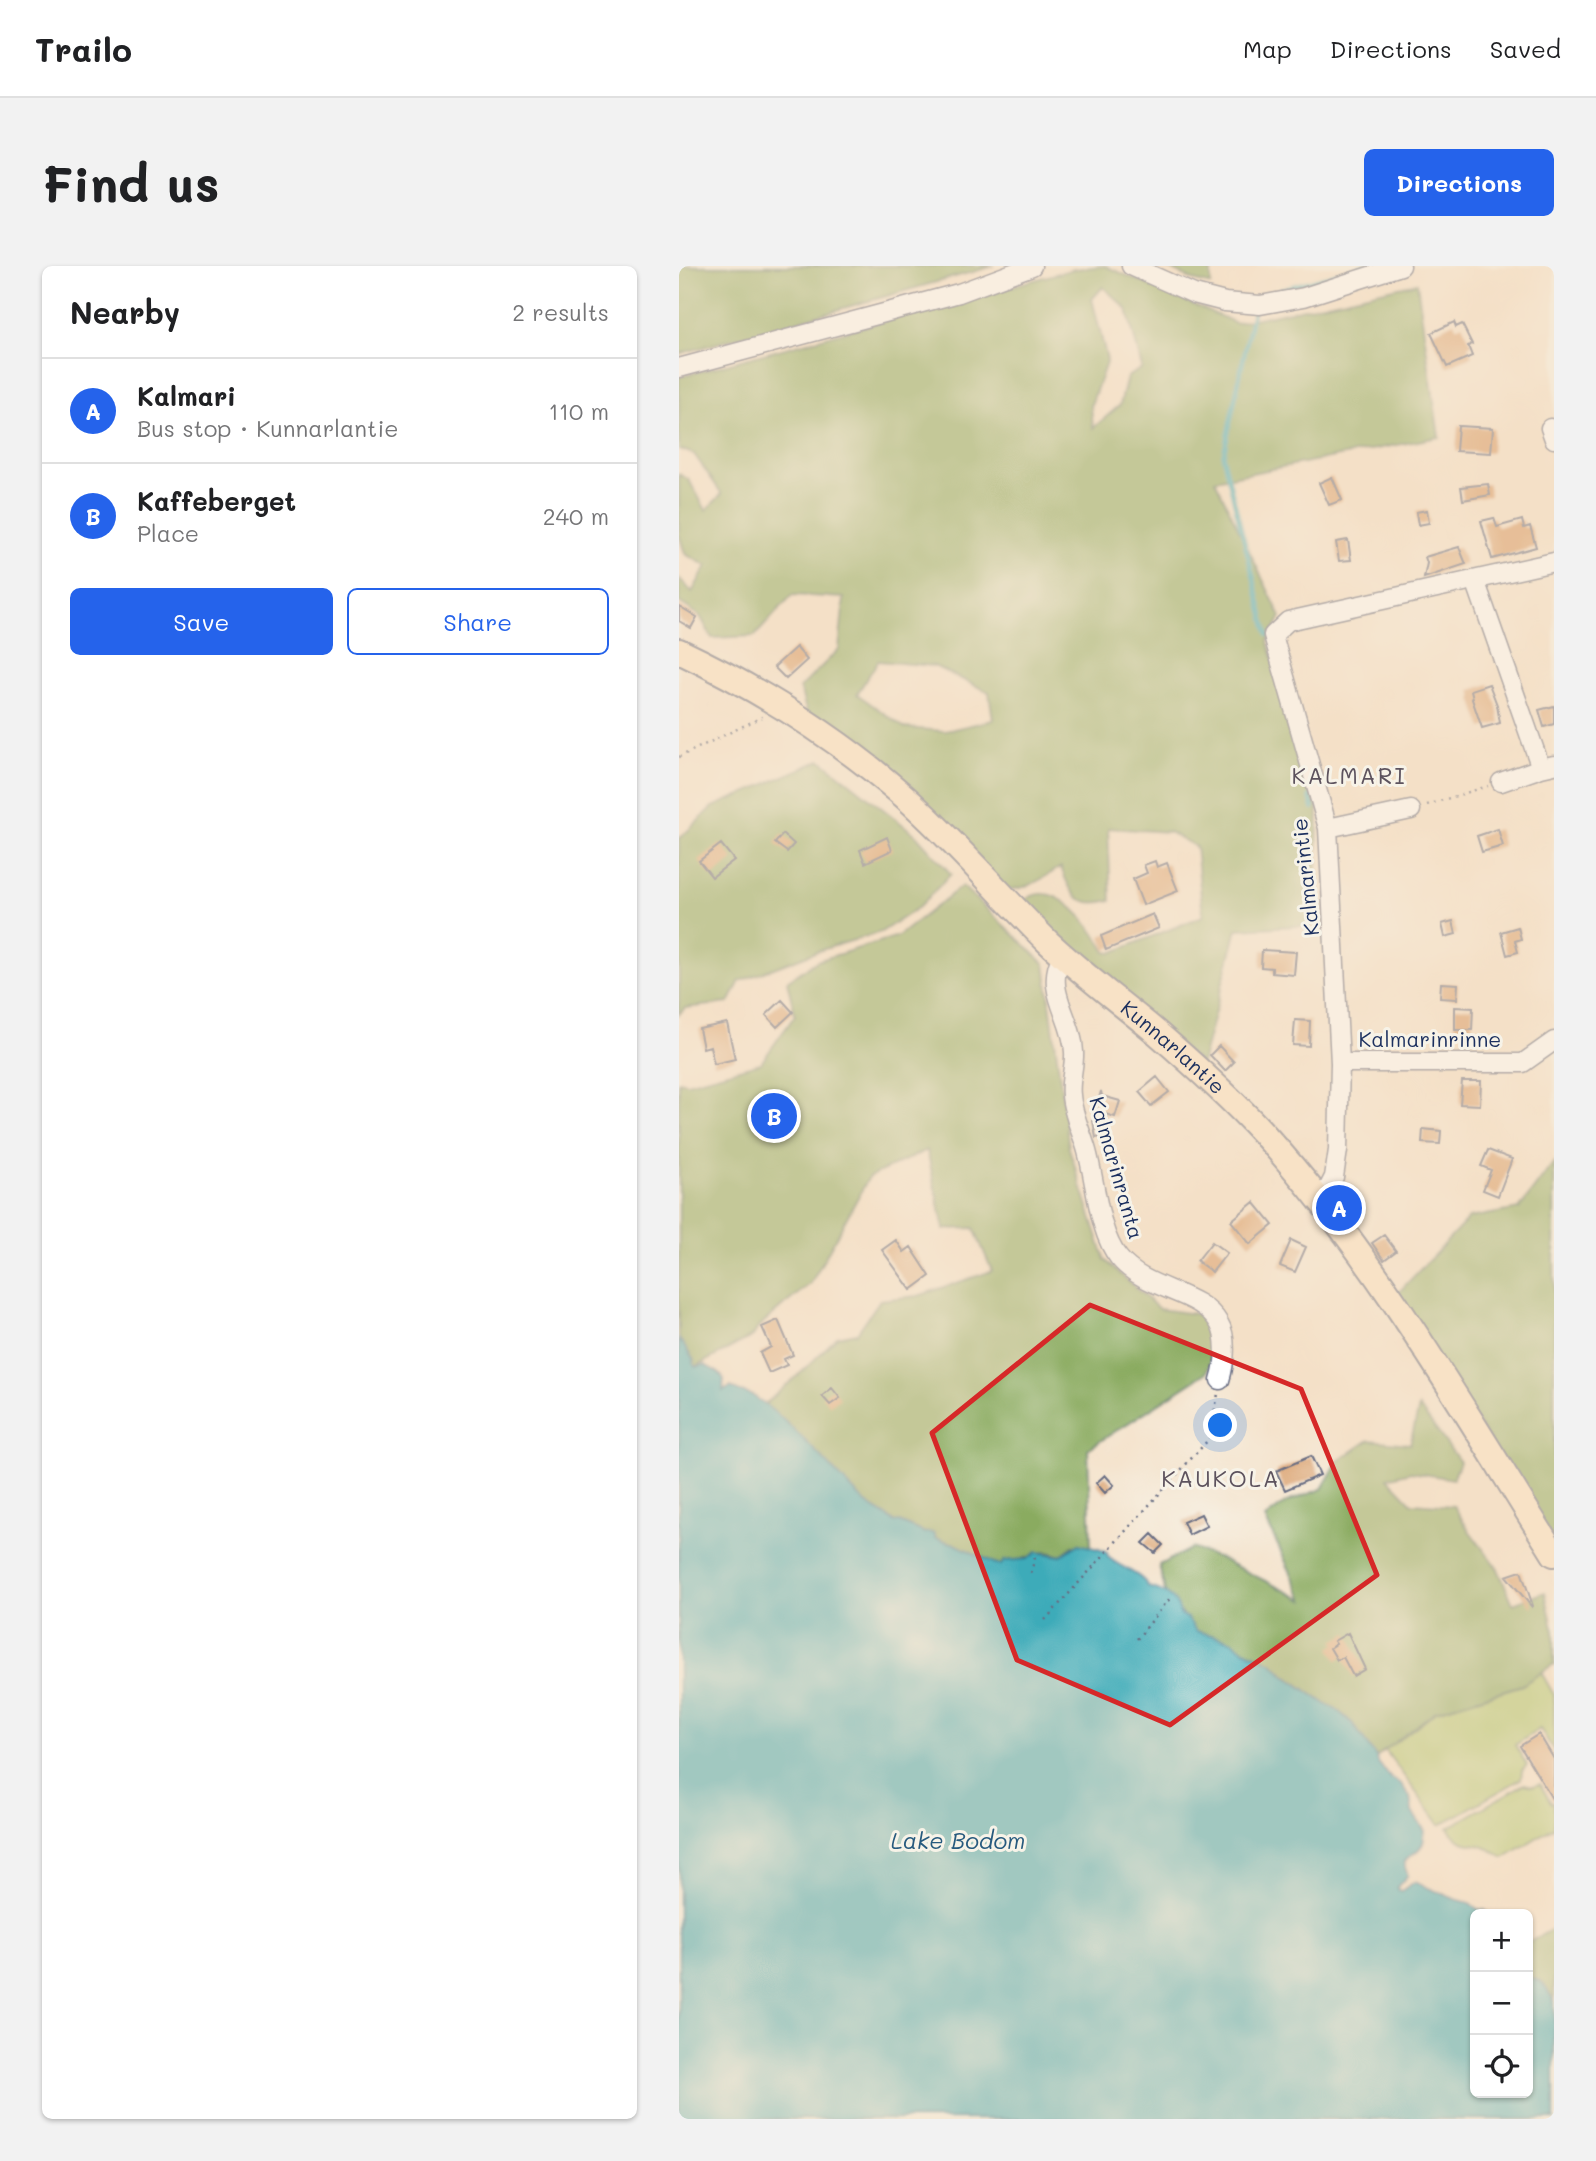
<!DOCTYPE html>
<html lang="en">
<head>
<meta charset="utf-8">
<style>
	:root { --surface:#fff; --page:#f2f2f2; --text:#202124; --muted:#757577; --line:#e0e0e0; --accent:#2563eb }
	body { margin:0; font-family:Mali,sans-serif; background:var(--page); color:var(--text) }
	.controls { position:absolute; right:21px; bottom:21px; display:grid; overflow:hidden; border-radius:10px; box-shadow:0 2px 5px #0004 }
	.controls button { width:63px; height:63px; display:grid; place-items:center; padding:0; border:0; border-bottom:2px solid var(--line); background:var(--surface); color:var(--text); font:35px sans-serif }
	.you { position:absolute; left:542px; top:1160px; width:24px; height:24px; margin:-18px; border:5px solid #fff; border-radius:50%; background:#1a73e8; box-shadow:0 0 0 10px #1a73e833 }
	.badge { display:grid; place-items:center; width:46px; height:46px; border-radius:50%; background:var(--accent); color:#fff; font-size:23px; font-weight:700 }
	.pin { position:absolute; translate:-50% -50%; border:4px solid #fff; box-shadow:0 2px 7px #0006 }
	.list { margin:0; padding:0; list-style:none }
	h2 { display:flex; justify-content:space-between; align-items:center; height:91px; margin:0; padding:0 28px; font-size:30px }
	h2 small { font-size:23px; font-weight:400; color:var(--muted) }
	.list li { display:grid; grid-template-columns:46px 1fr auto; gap:21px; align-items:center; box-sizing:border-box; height:105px; padding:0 28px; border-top:2px solid var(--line) }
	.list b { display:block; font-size:26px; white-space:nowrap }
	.list p { margin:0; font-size:23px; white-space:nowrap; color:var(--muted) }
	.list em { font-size:23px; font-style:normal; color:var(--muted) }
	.actions { display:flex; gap:14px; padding:21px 28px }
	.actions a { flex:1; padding:16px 0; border:2px solid var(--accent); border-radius:10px; text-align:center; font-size:24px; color:var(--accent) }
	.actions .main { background:var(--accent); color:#fff }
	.icon { flex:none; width:38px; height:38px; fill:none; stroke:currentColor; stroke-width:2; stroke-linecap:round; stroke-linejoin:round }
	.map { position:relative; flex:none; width:875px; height:1853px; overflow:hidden; border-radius:10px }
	header { display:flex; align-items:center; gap:42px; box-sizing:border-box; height:98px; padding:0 35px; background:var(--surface); border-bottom:2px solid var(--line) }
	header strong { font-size:33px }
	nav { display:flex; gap:38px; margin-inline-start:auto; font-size:24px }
	.intro { display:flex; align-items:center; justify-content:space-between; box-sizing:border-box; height:168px; padding:0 42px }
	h1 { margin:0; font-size:49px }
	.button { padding:18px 32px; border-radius:10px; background:var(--accent); color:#fff; font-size:24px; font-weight:700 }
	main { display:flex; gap:42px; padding:0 42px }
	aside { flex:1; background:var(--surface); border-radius:10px; box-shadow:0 2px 5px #0004 }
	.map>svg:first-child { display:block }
	.green { fill:#adc66c; stroke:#647a65; stroke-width:2 }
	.forest { fill:#8aab60; stroke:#526d5f; stroke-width:2; fill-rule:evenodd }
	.water { fill:#3cabb9; stroke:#2c6d8c; stroke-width:2 }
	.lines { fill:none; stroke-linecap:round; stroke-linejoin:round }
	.stream { stroke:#3cabb9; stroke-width:4.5 }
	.building { fill:#d7965f }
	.minor-casing { stroke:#676d83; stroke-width:21 }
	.secondary-casing { stroke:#676d83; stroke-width:28 }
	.path { stroke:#676d83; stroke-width:2.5; stroke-dasharray:2 5; stroke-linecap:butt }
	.minor { stroke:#fff; stroke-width:18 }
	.secondary { stroke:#fde5c5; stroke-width:24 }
	.marked { fill:none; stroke:#d62828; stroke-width:5; stroke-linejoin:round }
	.labels { text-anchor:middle; stroke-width:6; stroke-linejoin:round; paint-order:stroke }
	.street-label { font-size:21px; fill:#1b2f5e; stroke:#f7f3e8 }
	.neighbourhood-label { font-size:23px; letter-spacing:2px; fill:#5d535e; stroke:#f7f3e8 }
	.water-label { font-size:23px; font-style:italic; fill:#275a7e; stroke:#f7f3e8 }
</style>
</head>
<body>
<header>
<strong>Trailo</strong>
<nav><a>Map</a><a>Directions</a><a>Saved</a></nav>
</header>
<div class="intro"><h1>Find us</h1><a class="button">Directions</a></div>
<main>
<aside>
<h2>Nearby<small>2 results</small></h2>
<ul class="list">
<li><span class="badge">A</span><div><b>Kalmari</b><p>Bus stop · Kunnarlantie</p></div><em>110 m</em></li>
<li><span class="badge">B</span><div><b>Kaffeberget</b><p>Place</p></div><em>240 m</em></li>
</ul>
<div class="actions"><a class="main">Save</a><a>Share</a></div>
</aside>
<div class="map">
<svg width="875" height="1853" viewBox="0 0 875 1853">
	<rect width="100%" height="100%" fill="#f7f3e8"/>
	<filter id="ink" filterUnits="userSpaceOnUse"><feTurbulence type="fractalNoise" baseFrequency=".0143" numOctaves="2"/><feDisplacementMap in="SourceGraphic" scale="14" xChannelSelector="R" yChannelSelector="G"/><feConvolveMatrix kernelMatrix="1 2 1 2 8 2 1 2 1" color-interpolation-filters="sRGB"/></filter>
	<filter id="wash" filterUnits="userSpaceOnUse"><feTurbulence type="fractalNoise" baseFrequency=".00686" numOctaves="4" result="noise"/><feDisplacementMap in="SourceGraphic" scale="28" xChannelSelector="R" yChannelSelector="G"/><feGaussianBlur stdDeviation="1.57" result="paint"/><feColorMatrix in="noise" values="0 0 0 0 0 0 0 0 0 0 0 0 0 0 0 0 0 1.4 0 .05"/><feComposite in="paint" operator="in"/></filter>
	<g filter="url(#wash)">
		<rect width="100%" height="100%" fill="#f4e0c7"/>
		<path class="green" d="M 862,1406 L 875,1429 L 875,1485 L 861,1463 L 836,1479 L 848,1499 L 843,1504 L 842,1513 L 761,1559 L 706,1484 L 757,1445 L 843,1419 Z
			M 845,1518 L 854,1520 L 861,1518 L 872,1537 L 875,1536 L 875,1561 L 825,1592 C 820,1589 815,1585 810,1583 C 790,1573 786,1585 769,1562 Z"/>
		<path class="forest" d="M 0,0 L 315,0 L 0,88 Z
			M 426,0 L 557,57 L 738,17 L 760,171 L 536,214 L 602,351 L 589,375 L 639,544 L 637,659 L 558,663 L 522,798 L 346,646 L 346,634 C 377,610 414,662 427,686 L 432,687 L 524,650 L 517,581 L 490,566 L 429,562 L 432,634 C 400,643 391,628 382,601 C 364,612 346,626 324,623 L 128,448 L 121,422 L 160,383 L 165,332 L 113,329 L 76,370 L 33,372 L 21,350 L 0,336 L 0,312 L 13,326 L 28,300 L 6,288 L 0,268 L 0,208 L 10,214 L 27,244 L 43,228 L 15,188 L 0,183 L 0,111 L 395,3 ZM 424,21 L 448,43 L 463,102 L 448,111 L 441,139 L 414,162 L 412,139 L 428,94 L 413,33 ZM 199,395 L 255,400 L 310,426 L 314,454 L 266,465 L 226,462 L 178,428 Z
			M 486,0 L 532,0 L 532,19 L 513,14 Z
			M 142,494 L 237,569 L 272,608 L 240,641 L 202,666 L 139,685 L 61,715 L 50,737 L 6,742 L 0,748 L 0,573 L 34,541 Z
			M 283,620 L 366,698 L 390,882 L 426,994 L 480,1043 L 524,1049 L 536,1081 L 528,1106 L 409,1183 L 412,1281 L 394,1280 L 381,1290 C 362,1281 355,1291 338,1295 C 331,1296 328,1295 321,1299 L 311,1297 L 276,1278 L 256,1272 L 255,1268 L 246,1267 L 221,1256 L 216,1257 C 207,1247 194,1244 184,1235 C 151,1203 121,1167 85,1139 L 127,1102 L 158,1071 L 178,1067 L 201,1034 L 239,1030 L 313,1005 L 295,962 L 265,963 L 248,884 L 190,911 L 132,1017 L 80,1060 L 74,1070 L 16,1101 L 14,1093 L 0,1073 L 0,815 L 8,817 L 82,797 L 116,749 L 108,715 L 138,695 L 219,670 Z
			M 875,896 L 875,1276 L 717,1029 L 790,952 L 840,943 Z
			M 740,1141 L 781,1196 L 774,1213 L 732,1206 L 709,1212 L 733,1237 L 775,1240 L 789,1263 L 819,1303 L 834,1338 L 866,1326 L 875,1366 L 875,1398 L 843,1419 L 757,1445 L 697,1491 L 673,1457 L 658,1444 L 648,1439 L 605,1408 L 594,1397 L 561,1382 L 553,1375 L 517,1365 L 513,1362 L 486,1325 L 480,1299 L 513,1282 L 542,1293 L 625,1334 L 586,1252 L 608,1236 L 643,1223 L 659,1195 L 690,1174 L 731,1178 Z
			M 875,1662 L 875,1735 L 863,1716 L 849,1710 L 849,1677 Z"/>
		<path class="water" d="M 0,1073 L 14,1093 L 16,1101 L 26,1099 L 40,1107 L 45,1113 L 44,1125 L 52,1121 C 60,1128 69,1126 76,1131 C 117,1160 149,1201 185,1235 C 194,1244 207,1247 216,1257 L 220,1256 L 246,1267 L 250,1266 L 256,1268 L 256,1272 L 276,1278 L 317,1298 L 322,1299 L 325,1295 L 348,1293 L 358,1286 L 381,1290 L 400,1278 C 410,1281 419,1281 428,1287 L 429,1291 C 440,1301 465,1309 469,1321 C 485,1325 498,1331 501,1348 L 508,1352 L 517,1365 L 554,1375 L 561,1382 L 594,1397 L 605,1409 L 648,1439 L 658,1444 L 673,1457 L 697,1491 L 700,1498 L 712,1512 L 722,1518 L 731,1531 L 733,1546 L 746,1565 C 745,1569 745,1573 744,1577 C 737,1593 718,1587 729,1609 L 718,1621 L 719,1624 L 722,1625 L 735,1616 L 776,1633 L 787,1636 L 799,1643 L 806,1644 L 810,1648 L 796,1648 L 796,1827 L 849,1827 L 849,1710 L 863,1716 L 875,1735 L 875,1853 L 0,1853 Z"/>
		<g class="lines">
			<path class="stream" d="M 599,27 L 603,23 L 687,0
				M 574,46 L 544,191 L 589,369
				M 631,530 L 634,542"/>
		</g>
		<g id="blocks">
			<path class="building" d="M 775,56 L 777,61 L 783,58 L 793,78 L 789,80 L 793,90 L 768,101 L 752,67 Z
				M 779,160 L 814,162 L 812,187 L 777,185 Z
				M 653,211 L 663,234 L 650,239 L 640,217 Z
				M 809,218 L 811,229 L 784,234 L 782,221 Z
				M 748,244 L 750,257 L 739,259 L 737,246 Z
				M 815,252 L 818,261 L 843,254 L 845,262 L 851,260 L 857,281 L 813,293 L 802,255 Z
				M 669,274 L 672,294 L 660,295 L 657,276 Z
				M 780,281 L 787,298 L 745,312 L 748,297 L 746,291 Z
				M 0,340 L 18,351 L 12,362 L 0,355 Z
				M 117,381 L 128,394 L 107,413 L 95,401 Z
				M 810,418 L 818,439 L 821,457 L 803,462 L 793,433 L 794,432 L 792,424 Z
				M 875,440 L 875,458 L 865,461 L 860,444 Z
				M 819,563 L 824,580 L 803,586 L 798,570 Z
				M 104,568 L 115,578 L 108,586 L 96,577 Z
				M 208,571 L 213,584 L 186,597 L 181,584 Z
				M 42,578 L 55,594 L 33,611 L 20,595 Z
				M 476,595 L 478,601 L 488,597 L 499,625 L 464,639 L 454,613 L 468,607 L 465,599 Z
				M 474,648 L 480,662 L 427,684 L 422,670 Z
				M 774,655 L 777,668 L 766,671 L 763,658 Z
				M 839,661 L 842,673 L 836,675 L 839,686 L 828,689 L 822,666 Z
				M 583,684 L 617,686 L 615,709 L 593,707 L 593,702 L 582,701 Z
				M 762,717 L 779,718 L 778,733 L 761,732 Z
				M 103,734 L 114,746 L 98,761 L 87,749 Z
				M 776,741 L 794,742 L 793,764 L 776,764 Z
				M 616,754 L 631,755 L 630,780 L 614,779 Z
				M 48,757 L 56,793 L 35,798 L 31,780 L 24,782 L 20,763 Z
				M 540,780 L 555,796 L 546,805 L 531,789 Z
				M 478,811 L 490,826 L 472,840 L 460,826 Z
				M 783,815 L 802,815 L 801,839 L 781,838 Z
				M 422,825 L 423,830 L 441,835 L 436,851 L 426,848 L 430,869 L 417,872 L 414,855 Z
				M 744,863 L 762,865 L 761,878 L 743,877 Z
				M 809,884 L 833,893 L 819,930 L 804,924 L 812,904 L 802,900 Z
				M 575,936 L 594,959 L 571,978 L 552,955 Z
				M 705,969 L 717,985 L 705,994 L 693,977 Z
				M 217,974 L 225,986 L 232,981 L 251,1010 L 232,1024 L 203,984 Z
				M 612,974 L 627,981 L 616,1006 L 601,1000 Z
				M 533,976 L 548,987 L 533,1006 L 518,995 Z
				M 99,1054 L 114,1089 L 105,1093 L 108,1099 L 90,1107 L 81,1087 L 92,1081 L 83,1061 Z
				M 153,1122 L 161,1132 L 151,1139 L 143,1130 Z
				M 632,1190 L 641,1209 L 606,1224 L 597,1205 Z
				M 426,1209 L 435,1219 L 426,1227 L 417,1217 Z
				M 522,1248 L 528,1260 L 510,1269 L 504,1256 Z
				M 473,1268 L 484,1279 L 476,1287 L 464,1277 Z
				M 842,1305 L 854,1340 L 853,1341 L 827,1310 Z
				M 669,1367 L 686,1403 L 674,1410 L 664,1391 L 658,1394 L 651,1382 L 657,1378 L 655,1375 Z
				M 860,1468 L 875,1493 L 875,1536 L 841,1480 Z"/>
		</g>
	</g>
	<g filter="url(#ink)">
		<use href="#blocks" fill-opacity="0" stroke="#676d83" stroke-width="2"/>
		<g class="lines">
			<defs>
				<path id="minor" d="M 452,0 L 515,28 L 546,36 L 581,39 L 625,31 L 722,0
					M 0,102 L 280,27 L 353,0
					M 871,162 L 875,173
					M 796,314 L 862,502 L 875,499
					M 822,516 L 862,502
					M 649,562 L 732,544
					M 383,690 C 364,724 394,752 395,786 C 396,800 390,815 392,829 C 393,847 403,867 408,885 C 417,917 419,966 440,992 C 468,1026 521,1024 540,1057 C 549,1072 546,1098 541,1114
					M 661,797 L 844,797 L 875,775
					M 639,932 L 650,921 L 655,911 L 659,884 L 661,797 L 649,562 L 594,369 L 609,355 L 875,296"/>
				<g id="secondary">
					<path id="s1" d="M 0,385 C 82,424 156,470 225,530 C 276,575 320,628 369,676 C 403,708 441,736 477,766 C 514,798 551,831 584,867 C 698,992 785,1145 875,1288"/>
				</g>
			</defs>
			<use href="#minor" class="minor-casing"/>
			<use href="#secondary" class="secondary-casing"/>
			<path class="path" d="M 0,491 L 83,451
				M 748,539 L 809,520
				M 352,1307 L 357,1287
				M 366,1354 L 530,1173 L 539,1128
				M 458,1373 L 492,1331"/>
			<use href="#minor" class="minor"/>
			<use href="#secondary" class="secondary"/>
		</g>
	</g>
	<path d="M0 0H875V1853H0ZM 411,1039 L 622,1123 L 698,1309 L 491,1459 L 338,1394 L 253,1167 Z" fill="#f4e0c7" fill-opacity=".55" fill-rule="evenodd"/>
	<path class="marked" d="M 411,1039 L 622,1123 L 698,1309 L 491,1459 L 338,1394 L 253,1167 Z"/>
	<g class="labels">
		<g class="street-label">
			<text transform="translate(627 611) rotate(-96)" y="7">Kalmarintie</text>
			<text x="751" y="781">Kalmarinrinne</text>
			<text dy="7" stroke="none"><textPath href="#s1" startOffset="637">Kunnarlantie</textPath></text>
			<text transform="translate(437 902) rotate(74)" y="7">Kalmarinranta</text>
		</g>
		<g class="neighbourhood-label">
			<text x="670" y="518">KALMARI</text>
			<text x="542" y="1221">KAUKOLA</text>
		</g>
		<g class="water-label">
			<text x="279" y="1583">Lake Bodom</text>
		</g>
	</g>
</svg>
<div class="controls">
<button>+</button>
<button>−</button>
<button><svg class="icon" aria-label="locate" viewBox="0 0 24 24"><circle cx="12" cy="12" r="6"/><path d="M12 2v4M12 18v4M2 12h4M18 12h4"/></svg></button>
</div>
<div class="you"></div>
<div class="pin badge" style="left:660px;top:942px">A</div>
<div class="pin badge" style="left:95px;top:850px">B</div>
</div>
</main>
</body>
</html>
